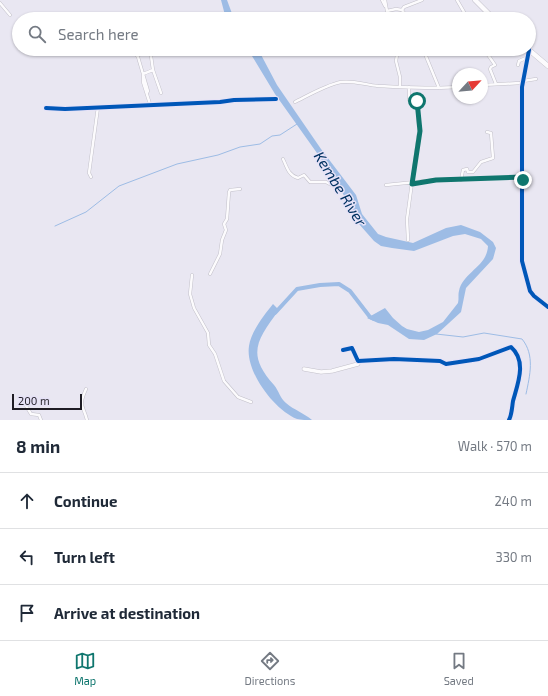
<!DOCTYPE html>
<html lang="en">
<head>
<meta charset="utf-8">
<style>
	:root { --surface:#fff; --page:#f2f2f3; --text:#1f2937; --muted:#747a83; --line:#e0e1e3; --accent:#0f766e }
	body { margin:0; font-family:"Exo 2",sans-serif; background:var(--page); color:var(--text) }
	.compass { position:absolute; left:452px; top:68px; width:36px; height:36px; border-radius:50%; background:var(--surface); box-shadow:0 1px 3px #0004; rotate:64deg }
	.scale { position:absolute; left:12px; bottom:10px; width:70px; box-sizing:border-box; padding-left:4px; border:2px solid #1e1c24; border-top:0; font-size:11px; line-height:14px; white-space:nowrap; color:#1e1c24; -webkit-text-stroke:3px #e6e2f7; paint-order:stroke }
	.stop { position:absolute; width:12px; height:12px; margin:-9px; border:3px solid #0f766e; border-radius:50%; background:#fff }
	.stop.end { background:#0f766e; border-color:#fff; box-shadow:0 1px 4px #0008 }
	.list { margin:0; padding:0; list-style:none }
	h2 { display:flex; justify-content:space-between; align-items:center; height:52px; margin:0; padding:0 16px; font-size:17px }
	h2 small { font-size:13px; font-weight:400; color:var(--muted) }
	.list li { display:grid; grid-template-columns:26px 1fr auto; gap:12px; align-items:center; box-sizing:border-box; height:56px; padding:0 16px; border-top:1px solid var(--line) }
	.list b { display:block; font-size:15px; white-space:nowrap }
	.list em { font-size:13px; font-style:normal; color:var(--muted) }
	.icon { flex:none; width:22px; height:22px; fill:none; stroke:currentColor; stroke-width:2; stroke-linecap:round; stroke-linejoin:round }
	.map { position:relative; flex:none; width:548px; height:420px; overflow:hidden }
	.search { position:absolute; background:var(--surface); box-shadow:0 1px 3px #0004; left:12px; right:12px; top:12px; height:44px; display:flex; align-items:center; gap:10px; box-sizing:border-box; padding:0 14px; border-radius:22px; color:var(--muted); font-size:15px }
	.sheet { height:220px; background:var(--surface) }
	nav { display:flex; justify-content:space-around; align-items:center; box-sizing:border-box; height:56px; border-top:1px solid var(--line); background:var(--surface); font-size:11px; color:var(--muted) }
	nav a { display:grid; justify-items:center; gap:2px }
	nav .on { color:var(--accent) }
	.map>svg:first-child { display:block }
	.water { fill:#9dbce5 }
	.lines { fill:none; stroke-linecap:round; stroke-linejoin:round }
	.stream { stroke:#9dbce5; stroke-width:1 }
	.river { stroke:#9dbce5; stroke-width:4 }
	.minor-casing { stroke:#c2c0c9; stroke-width:3.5 }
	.tertiary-casing { stroke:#c2c0c9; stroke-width:4.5 }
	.primary-casing { stroke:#c2c0c9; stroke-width:5.5 }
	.minor { stroke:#fcfbfd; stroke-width:2.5 }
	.tertiary { stroke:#fcfbfd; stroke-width:3.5 }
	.primary { stroke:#fcfbfd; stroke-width:4.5 }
	.cycleway-casing { stroke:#e6e2f7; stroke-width:6 }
	.cycleway { stroke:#0057b8; stroke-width:4 }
	.route { stroke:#0f766e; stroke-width:5 }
	.labels { text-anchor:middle; stroke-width:3; stroke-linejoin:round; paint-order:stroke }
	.water-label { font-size:15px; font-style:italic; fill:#013262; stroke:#e6e2f7 }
</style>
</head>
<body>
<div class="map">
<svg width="548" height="420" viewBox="0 0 548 420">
	<rect width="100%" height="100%" fill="#e9e7f2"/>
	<path class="water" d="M 221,0 L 227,0 L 234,19 L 226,19 Z
		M 245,49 L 258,49 L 277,85 L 321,149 L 356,195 L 362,214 L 378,234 L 386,237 L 413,243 L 446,228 L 461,225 L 480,232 L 493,242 L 496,248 L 493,259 L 466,288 L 461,312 L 437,334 L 424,340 L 409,339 L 388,325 L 378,323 L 367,318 L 385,308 L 393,318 L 402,326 L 407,329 L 419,332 L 428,330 L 443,322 L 458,303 C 459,299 458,294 459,291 C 463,272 487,267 488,246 L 481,239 L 465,234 L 453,236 L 414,251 L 392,248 L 381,246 L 374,241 L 359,224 L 334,177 L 275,94 L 252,56 Z
		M 273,304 L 279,310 C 257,340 246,354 274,385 C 279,391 280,398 286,403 C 294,410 304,413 312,420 C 307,420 301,420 297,419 C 274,410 245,371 249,346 C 251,332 264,315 273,304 Z"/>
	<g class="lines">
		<path class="stream" d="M 55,226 L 86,212 L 119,186 L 177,164 L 218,155 L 240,147 L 260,144 L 272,136 L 280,135 L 297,124
			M 436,334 L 463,337 L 484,333 L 522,339 C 535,355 530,375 526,394"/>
		<path class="river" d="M 275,313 L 297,289 L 320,285 L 339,284 L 350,291 L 370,317 L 374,319"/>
		<defs>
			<path id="minor" d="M 382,0 L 385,6
				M 385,0 L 387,11 L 396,9 L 402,10 L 408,19
				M 457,0 L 468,19
				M 0,3 L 10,15
				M 402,10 L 404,7 L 422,0
				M 387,11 L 389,19
				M 518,19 L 519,18
				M 127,49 L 134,52 L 138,57 L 143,74 L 143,82 L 150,104
				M 398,49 L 396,61 L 400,77 L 400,87
				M 423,49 L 439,88
				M 484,49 L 495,65 L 491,67 L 490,69 L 496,84
				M 529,50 L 522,87 L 522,261 L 530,291 L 534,296 L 548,307
				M 138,56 L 144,49
				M 518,65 L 519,61 L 526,58
				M 153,70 L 161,93
				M 482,85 L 520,83 L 523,81 L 536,79
				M 147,93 L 148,91 L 143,74 L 153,70 L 151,56 L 153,49
				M 295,102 C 309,95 326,85 341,82 C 353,80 366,85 378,86 C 404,87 431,89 458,87
				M 46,108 L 65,109 L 220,102 L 234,100 L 276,99
				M 283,159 C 287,167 288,175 298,178 L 304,175 L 310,182 L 326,182 L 337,188
				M 91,177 L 89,173 L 98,107
				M 461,180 L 463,170 L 467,169 L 468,172 L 473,172 L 481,162 L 493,158 L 491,133 L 487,132
				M 386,185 L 435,180 L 523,177
				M 408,240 L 407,219 L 419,131 L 417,101 L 412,103 L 412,101 L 409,100 L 409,87
				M 210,274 L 220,254 L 222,240 L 226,230 L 224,224 L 227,219 L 229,192 L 230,190 L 240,189
				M 192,275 L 190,294 L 194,308 L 208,333 L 209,345 L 215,354 L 224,381 L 238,397 L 251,402
				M 343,350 L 352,348 L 358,361 L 394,359 L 440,361 L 446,364 L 479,359 L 511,347 C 527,361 518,383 513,401 C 512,407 512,414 509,420
				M 86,389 C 78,407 83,404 87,420
				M 22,404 L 25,404 L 31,414 L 39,415 L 41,420"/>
			<path id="tertiary" d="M 304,369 L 321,372 L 332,371 L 358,364 L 358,361"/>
			<path id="primary" d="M 475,0 L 494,19
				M 528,49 L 548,66"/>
		</defs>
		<use href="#minor" class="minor-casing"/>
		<use href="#tertiary" class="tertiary-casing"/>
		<use href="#primary" class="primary-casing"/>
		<use href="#minor" class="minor"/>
		<use href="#tertiary" class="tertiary"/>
		<use href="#primary" class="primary"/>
		<defs>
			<path id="cycleway" d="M 529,50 L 522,87 L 522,261 L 530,291 L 534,296 L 548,307
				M 46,108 L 65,109 L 220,102 L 234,100 L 276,99
				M 343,350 L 352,348 L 358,361 L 394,359 L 440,361 L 446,364 L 479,359 L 511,347 C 527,361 518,383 513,401 C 512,407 512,414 509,420"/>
		</defs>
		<use href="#cycleway" class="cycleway-casing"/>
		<use href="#cycleway" class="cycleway"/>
	</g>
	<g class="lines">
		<path class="route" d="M 417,101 L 420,131 L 412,184 L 436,180 L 523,177 L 523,180"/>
	</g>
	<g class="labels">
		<g class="water-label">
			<text transform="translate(340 189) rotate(58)" y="5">Kembe River</text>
		</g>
	</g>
</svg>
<svg class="compass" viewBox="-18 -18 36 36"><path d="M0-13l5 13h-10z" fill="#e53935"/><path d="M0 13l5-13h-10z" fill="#747a83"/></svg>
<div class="scale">200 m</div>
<div class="stop" style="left:417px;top:101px"></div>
<div class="stop end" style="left:523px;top:180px"></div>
<div class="search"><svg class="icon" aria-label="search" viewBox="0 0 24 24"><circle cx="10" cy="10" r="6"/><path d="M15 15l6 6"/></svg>Search here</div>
</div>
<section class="sheet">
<h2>8 min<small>Walk · 570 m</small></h2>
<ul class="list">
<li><svg class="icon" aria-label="ahead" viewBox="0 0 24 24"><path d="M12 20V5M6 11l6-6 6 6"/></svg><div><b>Continue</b></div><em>240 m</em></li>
<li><svg class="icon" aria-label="left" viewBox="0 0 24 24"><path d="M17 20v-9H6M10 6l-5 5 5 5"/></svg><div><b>Turn left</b></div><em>330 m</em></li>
<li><svg class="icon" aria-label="arrive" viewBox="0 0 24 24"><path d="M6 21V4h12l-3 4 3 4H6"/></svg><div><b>Arrive at destination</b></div></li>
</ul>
</section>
<nav>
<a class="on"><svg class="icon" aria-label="map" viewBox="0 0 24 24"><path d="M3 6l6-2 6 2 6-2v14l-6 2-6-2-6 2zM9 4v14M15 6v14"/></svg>Map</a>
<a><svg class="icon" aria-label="directions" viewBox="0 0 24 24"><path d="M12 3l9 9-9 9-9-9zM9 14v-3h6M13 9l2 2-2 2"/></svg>Directions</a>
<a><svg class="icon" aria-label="saved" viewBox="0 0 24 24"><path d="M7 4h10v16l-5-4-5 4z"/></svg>Saved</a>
</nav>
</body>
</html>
